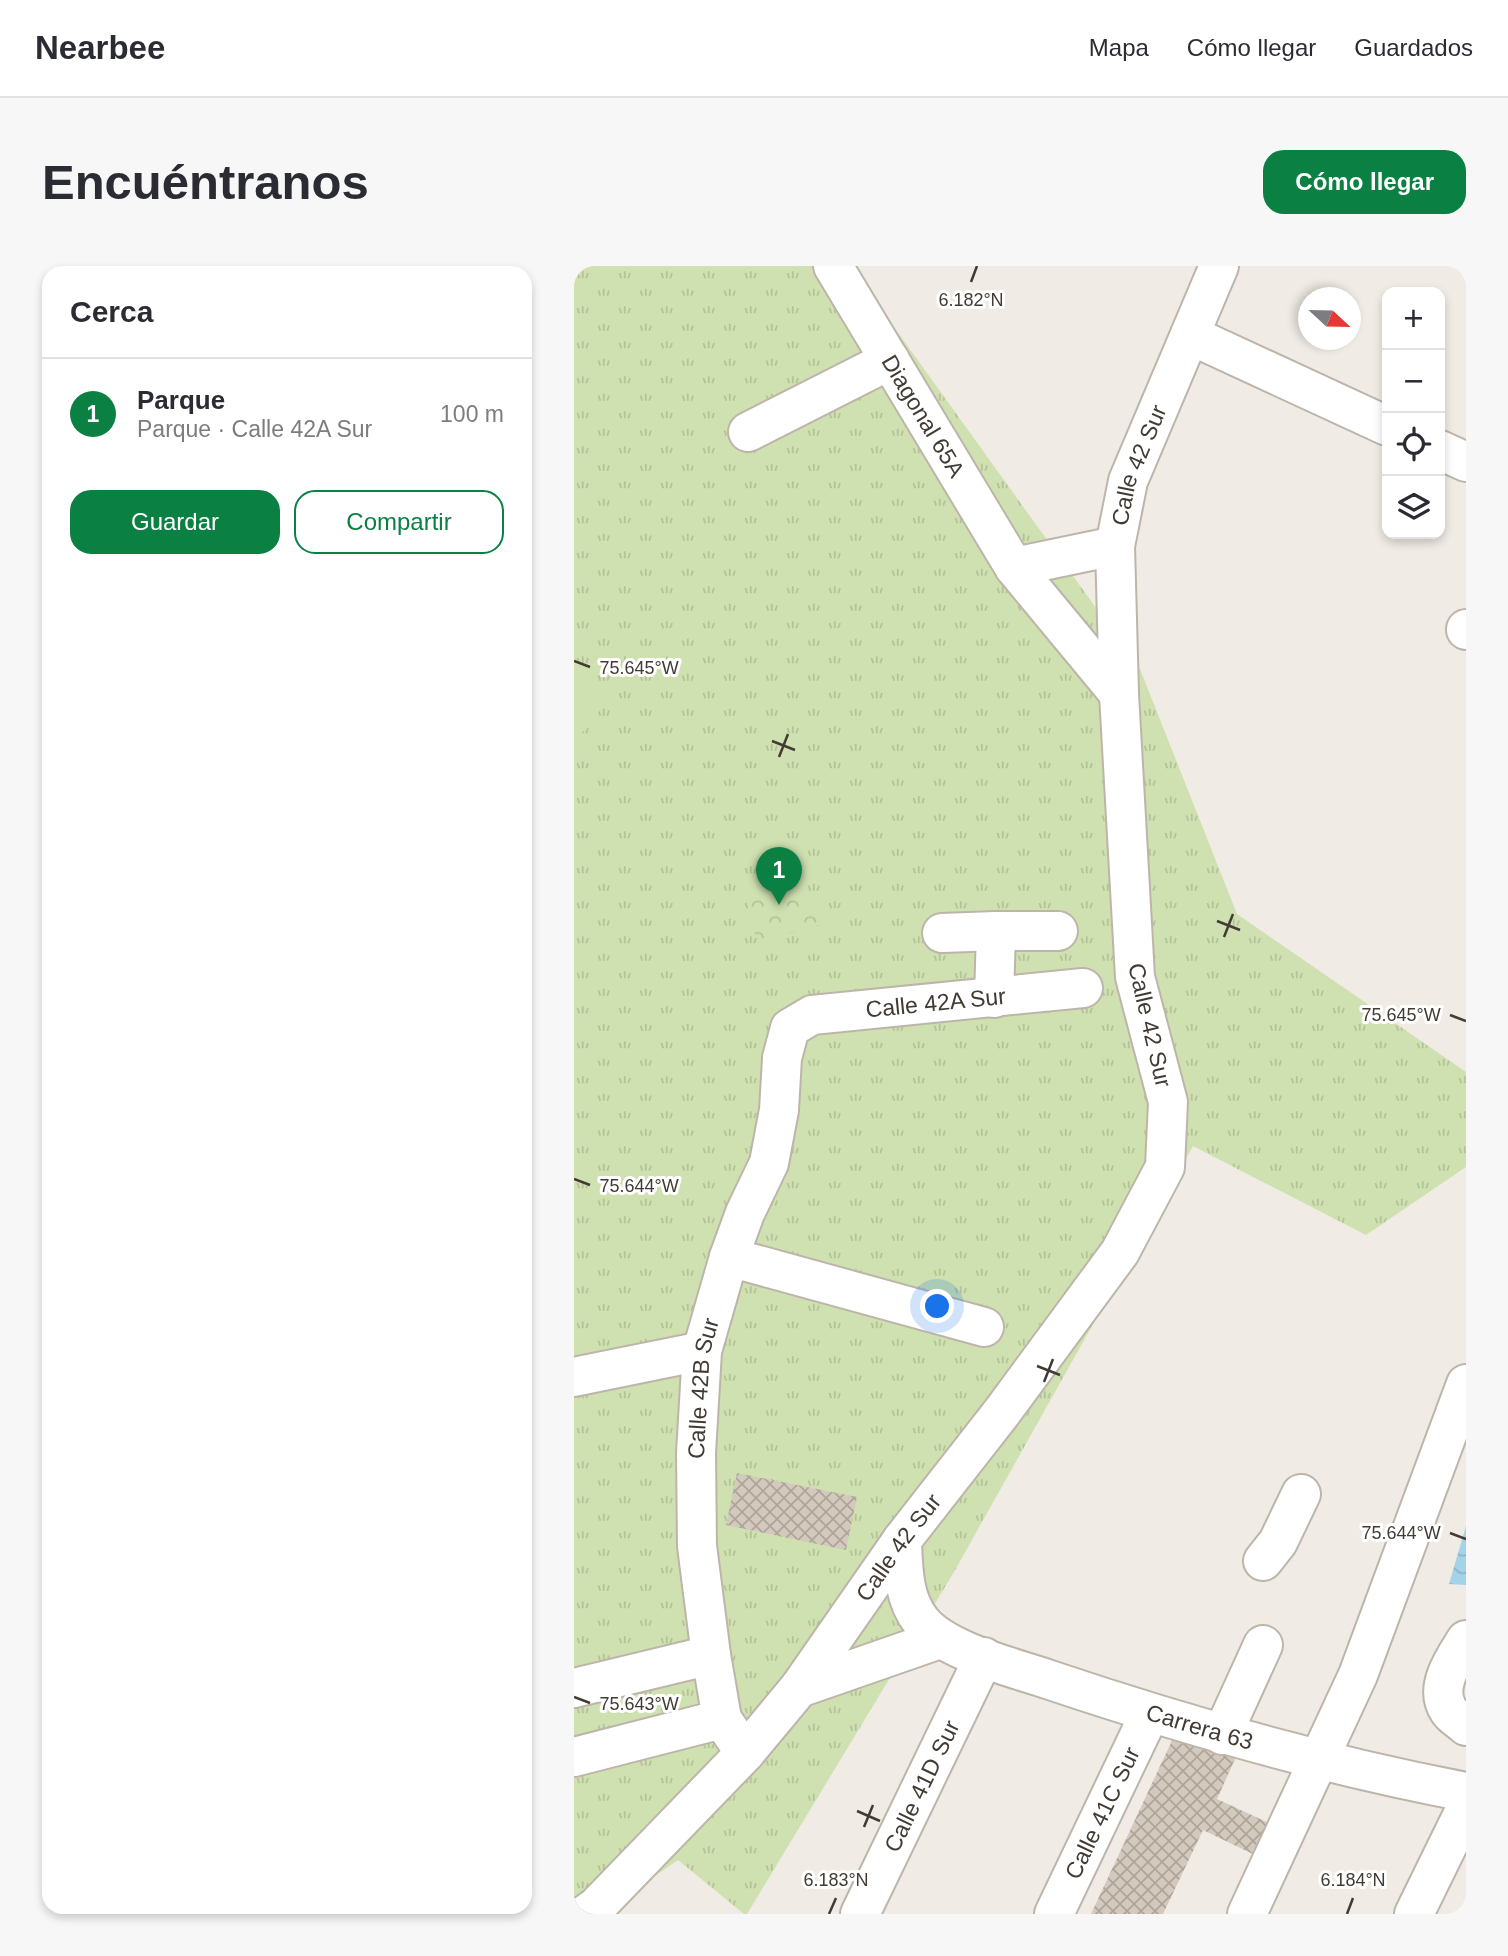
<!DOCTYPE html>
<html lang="es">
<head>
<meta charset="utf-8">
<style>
	:root { --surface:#fff; --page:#f7f7f7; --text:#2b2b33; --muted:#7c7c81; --line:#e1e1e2; --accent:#0b8043 }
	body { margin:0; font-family:Arial,sans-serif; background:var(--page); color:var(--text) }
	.controls { position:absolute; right:21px; top:21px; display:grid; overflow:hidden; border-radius:14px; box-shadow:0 4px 10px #0003 }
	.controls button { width:63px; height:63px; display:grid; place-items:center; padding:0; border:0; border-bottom:2px solid var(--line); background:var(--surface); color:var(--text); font:35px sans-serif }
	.compass { position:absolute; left:724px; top:21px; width:63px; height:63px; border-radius:50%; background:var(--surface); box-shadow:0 4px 10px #0003; rotate:112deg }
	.you { position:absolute; left:364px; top:1041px; width:24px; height:24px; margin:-18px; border:5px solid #fff; border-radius:50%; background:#1a73e8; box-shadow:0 0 0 10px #1a73e833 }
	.badge { display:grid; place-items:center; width:46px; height:46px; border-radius:50%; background:var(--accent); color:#fff; font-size:23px; font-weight:700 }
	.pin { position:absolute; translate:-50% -58px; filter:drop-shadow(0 2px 4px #0008) }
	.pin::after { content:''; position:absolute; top:37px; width:24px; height:21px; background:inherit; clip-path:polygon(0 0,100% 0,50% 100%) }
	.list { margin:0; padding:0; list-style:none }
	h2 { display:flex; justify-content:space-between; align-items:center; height:91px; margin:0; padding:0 28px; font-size:30px }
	h2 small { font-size:23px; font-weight:400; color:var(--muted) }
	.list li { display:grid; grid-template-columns:46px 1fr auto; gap:21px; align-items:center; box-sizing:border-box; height:112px; padding:0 28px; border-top:2px solid var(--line) }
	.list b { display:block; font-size:26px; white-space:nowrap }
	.list p { margin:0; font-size:23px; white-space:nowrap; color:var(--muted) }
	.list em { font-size:23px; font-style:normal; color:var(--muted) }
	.actions { display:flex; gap:14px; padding:21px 28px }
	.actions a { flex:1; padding:16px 0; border:2px solid var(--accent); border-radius:21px; text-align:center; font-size:24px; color:var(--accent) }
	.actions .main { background:var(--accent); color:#fff }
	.icon { flex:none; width:38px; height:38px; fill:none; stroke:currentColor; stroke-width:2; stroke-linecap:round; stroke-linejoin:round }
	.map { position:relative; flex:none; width:892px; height:1648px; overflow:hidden; border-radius:21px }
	header { display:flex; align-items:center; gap:42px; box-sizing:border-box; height:98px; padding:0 35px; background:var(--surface); border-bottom:2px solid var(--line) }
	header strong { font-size:33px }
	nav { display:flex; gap:38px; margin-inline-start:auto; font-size:24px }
	.intro { display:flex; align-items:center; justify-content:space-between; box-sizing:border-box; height:168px; padding:0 42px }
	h1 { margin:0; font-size:49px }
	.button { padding:18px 32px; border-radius:21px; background:var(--accent); color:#fff; font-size:24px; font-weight:700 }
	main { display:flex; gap:42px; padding:0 42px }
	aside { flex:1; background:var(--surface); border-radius:21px; box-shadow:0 4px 10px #0003 }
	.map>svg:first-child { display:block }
	.grass { fill:url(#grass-tufts) }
	.park { fill:url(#park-crowns) }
	.garden { fill:#cfe1b0 }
	.water { fill:url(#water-waves) }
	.building { fill:url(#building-cross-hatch) }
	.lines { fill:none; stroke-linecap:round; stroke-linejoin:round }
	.minor-casing { stroke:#beb5aa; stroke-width:42 }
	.minor { stroke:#fff; stroke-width:38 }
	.ticks { fill:none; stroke:#423b34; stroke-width:2.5 }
	.labels { text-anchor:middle; stroke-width:6; stroke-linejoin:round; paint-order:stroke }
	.street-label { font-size:23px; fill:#423b34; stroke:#fff }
	.ticks-label { font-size:18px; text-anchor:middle; fill:#423b34; stroke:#fff; stroke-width:6; stroke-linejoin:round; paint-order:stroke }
</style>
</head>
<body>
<header>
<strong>Nearbee</strong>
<nav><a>Mapa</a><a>Cómo llegar</a><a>Guardados</a></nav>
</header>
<div class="intro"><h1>Encuéntranos</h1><a class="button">Cómo llegar</a></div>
<main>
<aside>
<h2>Cerca<small></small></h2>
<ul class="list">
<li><span class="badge">1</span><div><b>Parque</b><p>Parque · Calle 42A Sur</p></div><em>100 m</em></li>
</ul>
<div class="actions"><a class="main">Guardar</a><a>Compartir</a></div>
</aside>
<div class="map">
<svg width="892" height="1648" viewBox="0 0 892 1648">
	<defs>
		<pattern id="grass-tufts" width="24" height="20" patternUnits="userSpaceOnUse" patternTransform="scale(1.75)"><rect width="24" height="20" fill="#cfe1b0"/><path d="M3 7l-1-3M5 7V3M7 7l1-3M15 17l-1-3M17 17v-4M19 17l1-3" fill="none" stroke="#b3c298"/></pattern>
		<pattern id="park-crowns" width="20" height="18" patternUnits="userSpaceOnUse" patternTransform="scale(1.75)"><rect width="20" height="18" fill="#cfe1b0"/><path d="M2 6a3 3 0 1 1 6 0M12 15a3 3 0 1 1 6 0" fill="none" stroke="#b3c298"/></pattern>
		<pattern id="water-waves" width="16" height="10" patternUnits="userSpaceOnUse" patternTransform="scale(1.75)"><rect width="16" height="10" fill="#a4d3e9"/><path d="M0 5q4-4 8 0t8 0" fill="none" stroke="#8eb6c8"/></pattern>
		<pattern id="building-cross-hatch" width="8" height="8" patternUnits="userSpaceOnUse" patternTransform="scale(1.75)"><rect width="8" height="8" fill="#d4c9bd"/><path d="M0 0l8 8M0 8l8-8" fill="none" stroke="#aea49a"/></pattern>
	</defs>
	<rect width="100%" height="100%" fill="#f0ebe4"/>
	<path class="grass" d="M 0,0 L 276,0 L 566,403 L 663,648 L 892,806 L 892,901 L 792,969 L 619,880 L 380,1306 L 173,1648 L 170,1648 L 104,1594 L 26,1648 L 0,1648 Z"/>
	<path class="park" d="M 215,610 L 248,658 L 187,675 L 175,661 L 173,621 Z"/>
	<path class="garden" d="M 0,399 L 36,431 L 0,477 Z"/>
	<path class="water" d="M 892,1260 L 892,1319 L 875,1318 Z"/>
	<path class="building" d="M 163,1207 L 283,1231 L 272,1284 L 152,1259 Z
		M 602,1466 L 661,1493 L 643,1533 L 701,1560 L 687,1592 L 629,1564 L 589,1648 L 517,1648 Z"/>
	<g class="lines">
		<defs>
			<g id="minor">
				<path id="s1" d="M 259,0 L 440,301 L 545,428"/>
				<path d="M 616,69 L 813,160"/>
				<path d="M 174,166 L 316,94"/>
				<path d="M 866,184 L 892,196"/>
				<path d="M 440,301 L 541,280"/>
				<path d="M 892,363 L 892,364"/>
				<path d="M 368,667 L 422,665"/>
				<path d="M 420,732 L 422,665 L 484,665"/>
				<path d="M 155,991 L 410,1061"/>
				<path d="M 0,1111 L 128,1085"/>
				<path id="s2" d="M 328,1274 C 329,1302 329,1332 347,1355 C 370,1385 441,1402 476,1414 C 613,1460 750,1499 892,1526"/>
				<path d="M 689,1295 L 704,1276 L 727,1228"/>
				<path d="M 892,1374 C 880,1393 859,1422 875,1445 C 879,1451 887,1455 892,1460"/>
				<path d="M 0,1422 L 137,1389"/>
				<path d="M 225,1422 L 366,1373"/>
				<path d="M 648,1469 L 689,1379"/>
				<path id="s3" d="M 171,1487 L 148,1453 L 137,1389 L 123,1280 L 122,1187 L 128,1085 L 155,991 L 171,947 L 195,897 L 205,844 L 208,792 L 216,762 L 238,749 L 509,722"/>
				<path d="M 0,1491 L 148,1453"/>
				<path id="s4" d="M 12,1648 L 23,1640 L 171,1487 L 225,1422 L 328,1274 L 428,1146 L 546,986 L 591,901 L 594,836 L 561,711 L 545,428 L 541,280 L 554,215 L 645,0"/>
				<path id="s5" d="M 286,1648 L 410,1391"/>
				<path id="s6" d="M 480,1648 L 576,1447"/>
				<path d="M 673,1648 L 784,1409 L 892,1118"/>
				<path d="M 840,1648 L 892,1542"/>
			</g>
		</defs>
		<use href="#minor" class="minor-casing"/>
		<use href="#minor" class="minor"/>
	</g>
	<path class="ticks" d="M 397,16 L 403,0M 0,395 L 16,401M 198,475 L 221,484M 205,491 L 214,468M 643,655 L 666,664M 650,671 L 659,648M 876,749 L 892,755M 0,913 L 16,919M 463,1100 L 486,1109M 470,1116 L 479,1093M 876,1267 L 892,1273M 0,1431 L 16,1437M 283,1545 L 306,1555M 290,1561 L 299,1539M 255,1648 L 262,1632M 773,1648 L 779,1632"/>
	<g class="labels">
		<g class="street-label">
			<text dy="8" stroke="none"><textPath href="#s1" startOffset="175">Diagonal 65A</textPath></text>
			<text dy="8" stroke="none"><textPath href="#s4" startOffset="1659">Calle 42 Sur</textPath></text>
			<text dy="8" stroke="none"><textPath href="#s3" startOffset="898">Calle 42A Sur</textPath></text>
			<text transform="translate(576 759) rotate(77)" y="8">Calle 42 Sur</text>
			<text dy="8" stroke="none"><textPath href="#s3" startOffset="374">Calle 42B Sur</textPath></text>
			<text dy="8" stroke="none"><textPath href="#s4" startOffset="483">Calle 42 Sur</textPath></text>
			<text dy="8" stroke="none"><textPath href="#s2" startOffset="385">Carrera 63</textPath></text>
			<text dy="8" stroke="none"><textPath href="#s5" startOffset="142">Calle 41D Sur</textPath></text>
			<text dy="8" stroke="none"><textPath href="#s6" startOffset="112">Calle 41C Sur</textPath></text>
		</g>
	</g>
	<g class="ticks-label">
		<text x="397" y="40">6.182°N</text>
		<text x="65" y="408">75.645°W</text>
		<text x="827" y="755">75.645°W</text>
		<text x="65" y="926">75.644°W</text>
		<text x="827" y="1273">75.644°W</text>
		<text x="65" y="1444">75.643°W</text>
		<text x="262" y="1620">6.183°N</text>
		<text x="779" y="1620">6.184°N</text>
	</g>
</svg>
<div class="controls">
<button>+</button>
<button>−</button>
<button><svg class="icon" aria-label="locate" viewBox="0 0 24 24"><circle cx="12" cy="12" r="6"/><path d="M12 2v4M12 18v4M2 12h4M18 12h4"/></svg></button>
<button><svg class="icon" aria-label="layers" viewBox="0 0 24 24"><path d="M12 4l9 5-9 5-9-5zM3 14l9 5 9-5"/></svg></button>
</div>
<svg class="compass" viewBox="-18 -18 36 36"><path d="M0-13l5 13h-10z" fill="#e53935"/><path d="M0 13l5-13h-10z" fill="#7c7c81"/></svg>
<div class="you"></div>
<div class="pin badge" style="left:205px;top:639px">1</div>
</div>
</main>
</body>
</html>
